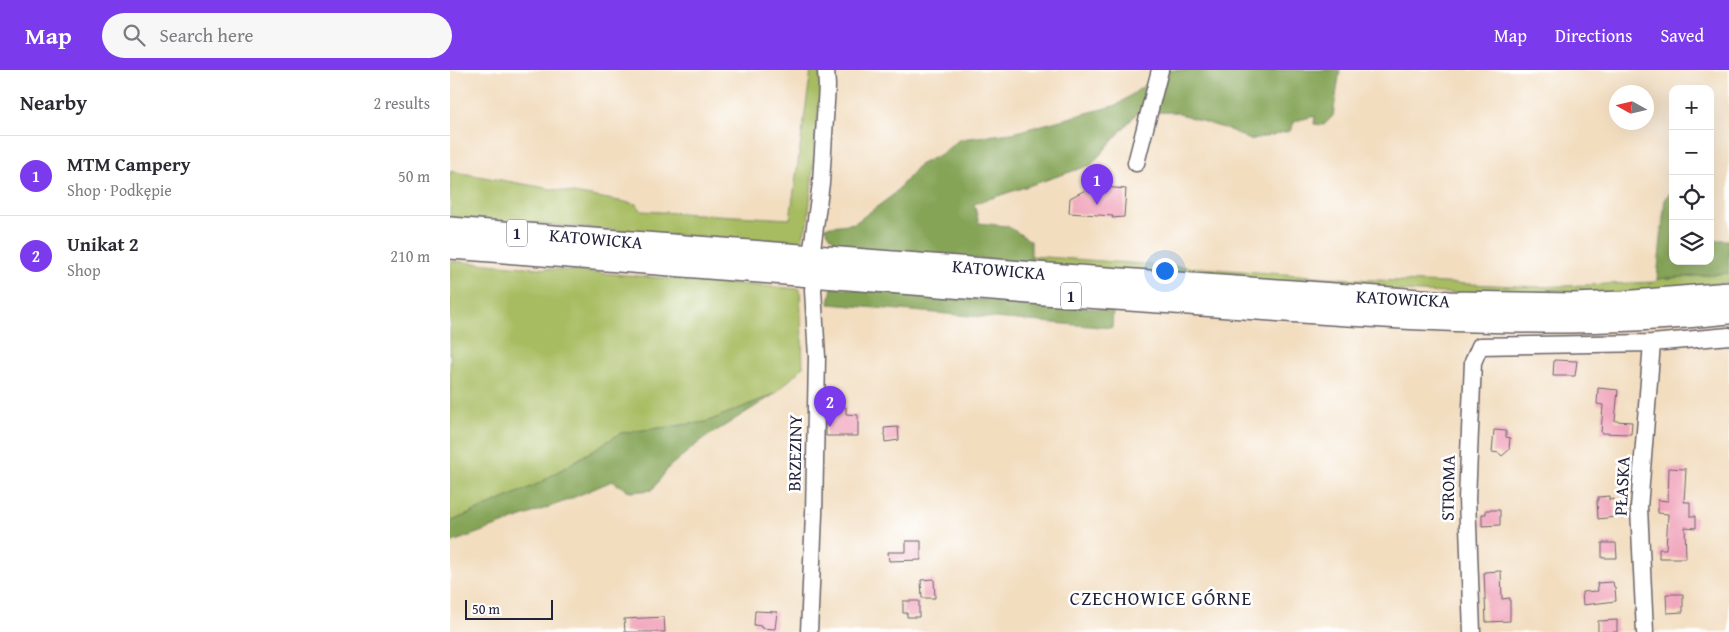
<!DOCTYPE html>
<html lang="en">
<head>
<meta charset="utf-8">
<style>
	:root { --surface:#fff; --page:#f7f7f7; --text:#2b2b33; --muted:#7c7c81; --line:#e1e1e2; --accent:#7c3aed }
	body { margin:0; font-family:"Gentium Book Plus",serif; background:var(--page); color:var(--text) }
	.controls { position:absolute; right:15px; top:15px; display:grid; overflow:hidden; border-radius:10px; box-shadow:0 5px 20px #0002 }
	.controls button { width:45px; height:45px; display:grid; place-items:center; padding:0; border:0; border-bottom:1px solid var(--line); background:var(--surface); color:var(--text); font:25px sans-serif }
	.compass { position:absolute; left:1159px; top:15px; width:45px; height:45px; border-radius:50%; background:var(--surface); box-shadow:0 5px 20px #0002; rotate:278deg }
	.scale { position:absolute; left:15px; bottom:12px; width:88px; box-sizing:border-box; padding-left:5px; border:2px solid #22223b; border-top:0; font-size:14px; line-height:18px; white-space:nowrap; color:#22223b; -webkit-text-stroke:4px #fff; paint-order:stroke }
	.you { position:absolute; left:714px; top:200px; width:18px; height:18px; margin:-12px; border:4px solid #fff; border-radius:50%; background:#1a73e8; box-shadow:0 0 0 8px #1a73e833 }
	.badge { display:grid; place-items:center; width:32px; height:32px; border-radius:50%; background:var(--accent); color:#fff; font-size:16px; font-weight:700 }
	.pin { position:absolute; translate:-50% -41px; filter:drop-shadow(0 1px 2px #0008) }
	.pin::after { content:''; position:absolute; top:26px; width:18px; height:15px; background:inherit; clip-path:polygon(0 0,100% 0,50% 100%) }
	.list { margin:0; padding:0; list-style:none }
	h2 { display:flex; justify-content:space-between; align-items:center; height:65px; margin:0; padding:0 20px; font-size:21px }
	h2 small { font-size:16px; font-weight:400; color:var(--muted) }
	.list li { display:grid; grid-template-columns:32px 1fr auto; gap:15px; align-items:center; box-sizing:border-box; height:80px; padding:0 20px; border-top:1px solid var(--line) }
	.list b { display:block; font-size:19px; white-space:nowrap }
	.list p { margin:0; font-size:16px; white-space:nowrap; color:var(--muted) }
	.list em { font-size:16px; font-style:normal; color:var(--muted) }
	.icon { flex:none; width:28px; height:28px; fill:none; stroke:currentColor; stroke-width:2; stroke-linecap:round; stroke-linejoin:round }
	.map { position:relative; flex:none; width:1279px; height:562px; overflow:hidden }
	header { display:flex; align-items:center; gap:30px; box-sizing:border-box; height:70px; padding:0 25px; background:var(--accent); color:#fff }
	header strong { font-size:24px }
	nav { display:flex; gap:28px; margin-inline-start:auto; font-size:18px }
	.search { width:350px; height:45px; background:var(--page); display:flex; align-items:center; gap:12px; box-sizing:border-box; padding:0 18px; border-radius:28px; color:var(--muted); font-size:19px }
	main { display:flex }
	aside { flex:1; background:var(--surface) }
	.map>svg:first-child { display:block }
	.green { fill:#a7bc61; stroke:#646f4e }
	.forest { fill:#85a457; stroke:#546349 }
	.building { fill:#f1a7bd }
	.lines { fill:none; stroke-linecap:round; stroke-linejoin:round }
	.minor-casing { stroke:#6b6369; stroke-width:19 }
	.major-casing { stroke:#6b6369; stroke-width:24 }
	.minor { stroke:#fff; stroke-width:16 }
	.major { stroke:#fff; stroke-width:21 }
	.labels { text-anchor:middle; stroke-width:5; stroke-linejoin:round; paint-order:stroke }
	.shield { fill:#fff; stroke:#646476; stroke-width:1 }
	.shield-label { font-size:16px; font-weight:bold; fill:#22223b }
	.street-label { font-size:18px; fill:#22223b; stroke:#fff }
	.neighbourhood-label { font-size:19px; letter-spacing:1px; fill:#22223b; stroke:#fff }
</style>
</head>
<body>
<header>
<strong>Map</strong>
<div class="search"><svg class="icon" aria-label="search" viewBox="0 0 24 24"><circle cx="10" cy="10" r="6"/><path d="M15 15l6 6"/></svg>Search here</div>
<nav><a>Map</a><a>Directions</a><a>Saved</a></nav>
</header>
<main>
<aside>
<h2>Nearby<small>2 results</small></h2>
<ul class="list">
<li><span class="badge">1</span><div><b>MTM Campery</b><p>Shop · Podkępie</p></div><em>50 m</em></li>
<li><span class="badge">2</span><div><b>Unikat 2</b><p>Shop</p></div><em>210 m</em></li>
</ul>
</aside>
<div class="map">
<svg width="1279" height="562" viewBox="0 0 1279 562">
	<rect width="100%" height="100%" fill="#fff"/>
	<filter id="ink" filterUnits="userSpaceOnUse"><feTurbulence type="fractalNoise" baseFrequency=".02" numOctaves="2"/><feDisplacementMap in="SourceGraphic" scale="10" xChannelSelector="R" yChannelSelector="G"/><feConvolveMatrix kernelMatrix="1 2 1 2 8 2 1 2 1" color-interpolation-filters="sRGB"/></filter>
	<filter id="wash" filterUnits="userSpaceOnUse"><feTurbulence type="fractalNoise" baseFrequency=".0096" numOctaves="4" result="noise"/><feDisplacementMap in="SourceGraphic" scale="20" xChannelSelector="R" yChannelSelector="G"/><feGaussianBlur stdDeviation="1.12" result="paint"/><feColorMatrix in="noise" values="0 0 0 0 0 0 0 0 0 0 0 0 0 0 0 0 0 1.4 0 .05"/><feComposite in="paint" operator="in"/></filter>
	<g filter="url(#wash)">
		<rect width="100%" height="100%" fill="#f2ddbf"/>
		<path class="green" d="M 361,0 L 370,0 L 370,26 L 358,151 L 350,175 L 0,147 L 0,101 L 186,134 L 192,141 L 340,149 Z
			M 581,186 L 904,209 L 1089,217 L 1206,212 L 1207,209 L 1279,203 L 1279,212 C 1253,215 1227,220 1200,222 C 994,233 784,209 579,193 Z
			M 0,191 L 350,219 L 353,297 L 325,324 L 256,352 L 171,363 L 88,414 L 0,452 Z"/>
		<path class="forest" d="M 708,0 L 890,0 L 883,46 L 874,55 L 864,54 L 865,46 L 845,51 L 840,61 L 800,70 L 782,61 L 724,42 L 687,43 L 641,95 L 524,134 L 529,153 L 557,156 L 581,171 L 581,193 L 388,177 L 374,157 L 405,153 L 443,125 L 469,95 L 491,84 L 510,69 L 562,63 L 667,35 L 698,13 Z
			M 1223,120 L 1223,191 L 1260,191 L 1260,170 L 1279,170 L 1279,203 L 1207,209 L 1215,128 Z
			M 382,217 L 663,240 L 662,258 L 379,234 Z
			M 325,324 L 252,370 L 220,396 L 202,420 L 180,422 L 162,411 L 113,432 L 0,473 L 0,452 L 88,414 L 171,363 L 256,352 Z"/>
		<g id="blocks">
			<path class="building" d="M 643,116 L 676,119 L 674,147 L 662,148 L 663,146 L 619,143 L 620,128 Z
				M 1104,290 L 1127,291 L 1125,306 L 1103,306 Z
				M 1148,318 L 1168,320 L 1165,351 L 1182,352 L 1181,364 L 1151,363 L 1153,335 L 1147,334 Z
				M 376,337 L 396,337 L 396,344 L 408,345 L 408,366 L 376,366 Z
				M 448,357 L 449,370 L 435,372 L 434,358 Z
				M 1044,360 L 1056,361 L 1056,367 L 1060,368 L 1059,380 L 1052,386 L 1049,383 L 1042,382 Z
				M 1219,398 L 1236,399 L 1234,432 L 1240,432 L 1240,446 L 1246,446 L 1246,458 L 1235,457 L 1236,488 L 1209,488 L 1209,479 L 1216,479 L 1218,444 L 1208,443 L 1208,430 L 1218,431 Z
				M 1159,426 L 1159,430 L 1164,429 L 1165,447 L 1148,449 L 1147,431 L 1148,430 L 1148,427 Z
				M 1036,440 L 1050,440 L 1050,455 L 1032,456 L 1032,444 L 1036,444 Z
				M 456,471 L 471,471 L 471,490 L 439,491 L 438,482 L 456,482 Z
				M 1152,473 L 1166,473 L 1167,488 L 1152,488 Z
				M 1051,501 L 1052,529 L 1060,528 L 1060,551 L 1036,552 L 1034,502 Z
				M 484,509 L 485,528 L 472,528 L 471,510 Z
				M 1163,512 L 1164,517 L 1165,517 L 1166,531 L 1133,535 L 1132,522 L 1148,521 L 1147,513 Z
				M 1216,524 L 1233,524 L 1233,542 L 1217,543 Z
				M 453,531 L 469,531 L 469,547 L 457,547 L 457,543 L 453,543 Z
				M 305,541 L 327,542 L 325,559 L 311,558 L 311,556 L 304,555 Z
				M 214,547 L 215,562 L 175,562 L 174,549 Z
				M 1167,550 L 1167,562 L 1148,562 L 1148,551 Z"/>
		</g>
	</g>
	<g filter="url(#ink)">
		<use href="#blocks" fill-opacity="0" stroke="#6b6369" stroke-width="1"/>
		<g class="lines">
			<defs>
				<path id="minor" d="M 686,93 L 710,0
					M 355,186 L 362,179 L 371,113 L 377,16 L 376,0
					M 359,562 L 364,444 L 367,287 L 363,220 L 364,212 L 368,206
					M 1022,562 L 1017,429 L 1023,292 L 1030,276 L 1202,273 L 1279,266
					M 1195,562 L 1189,438 L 1202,273"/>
				<path id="major" d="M 0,158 L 585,203 L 999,232 L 1124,234 L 1172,232 L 1279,223
					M 0,178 C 246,196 492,218 739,234 C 919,247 1099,262 1279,243"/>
			</defs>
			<use href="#minor" class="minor-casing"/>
			<use href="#major" class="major-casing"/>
			<use href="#minor" class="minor"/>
			<use href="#major" class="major"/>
		</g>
	</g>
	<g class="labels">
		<g class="shield">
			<rect x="57" y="149.5" width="20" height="27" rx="4"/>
			<rect x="611" y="212.5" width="20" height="27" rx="4"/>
		</g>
		<g class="shield-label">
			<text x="67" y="169">1</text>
			<text x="621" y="232">1</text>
		</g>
		<g class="street-label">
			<text transform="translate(146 169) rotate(5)" y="6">KATOWICKA</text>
			<text transform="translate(549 200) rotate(5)" y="6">KATOWICKA</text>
			<text transform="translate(953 229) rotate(3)" y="6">KATOWICKA</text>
			<text transform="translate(345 383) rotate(-89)" y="6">BRZEZINY</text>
			<text transform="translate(1172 416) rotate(-87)" y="6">PŁASKA</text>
			<text transform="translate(998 418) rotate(-89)" y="6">STROMA</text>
		</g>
		<g class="neighbourhood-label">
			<text x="711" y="535">CZECHOWICE GÓRNE</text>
		</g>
	</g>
</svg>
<div class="controls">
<button>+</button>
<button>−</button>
<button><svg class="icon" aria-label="locate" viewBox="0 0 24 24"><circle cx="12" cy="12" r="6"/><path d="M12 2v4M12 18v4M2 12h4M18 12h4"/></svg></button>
<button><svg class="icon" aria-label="layers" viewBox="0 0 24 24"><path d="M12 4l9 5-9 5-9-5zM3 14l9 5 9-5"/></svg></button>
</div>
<svg class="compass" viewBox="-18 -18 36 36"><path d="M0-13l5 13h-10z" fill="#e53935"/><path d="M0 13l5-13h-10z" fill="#7c7c81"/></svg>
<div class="scale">50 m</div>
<div class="you"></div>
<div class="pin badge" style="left:647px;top:135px">1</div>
<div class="pin badge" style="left:380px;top:357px">2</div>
</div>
</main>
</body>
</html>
